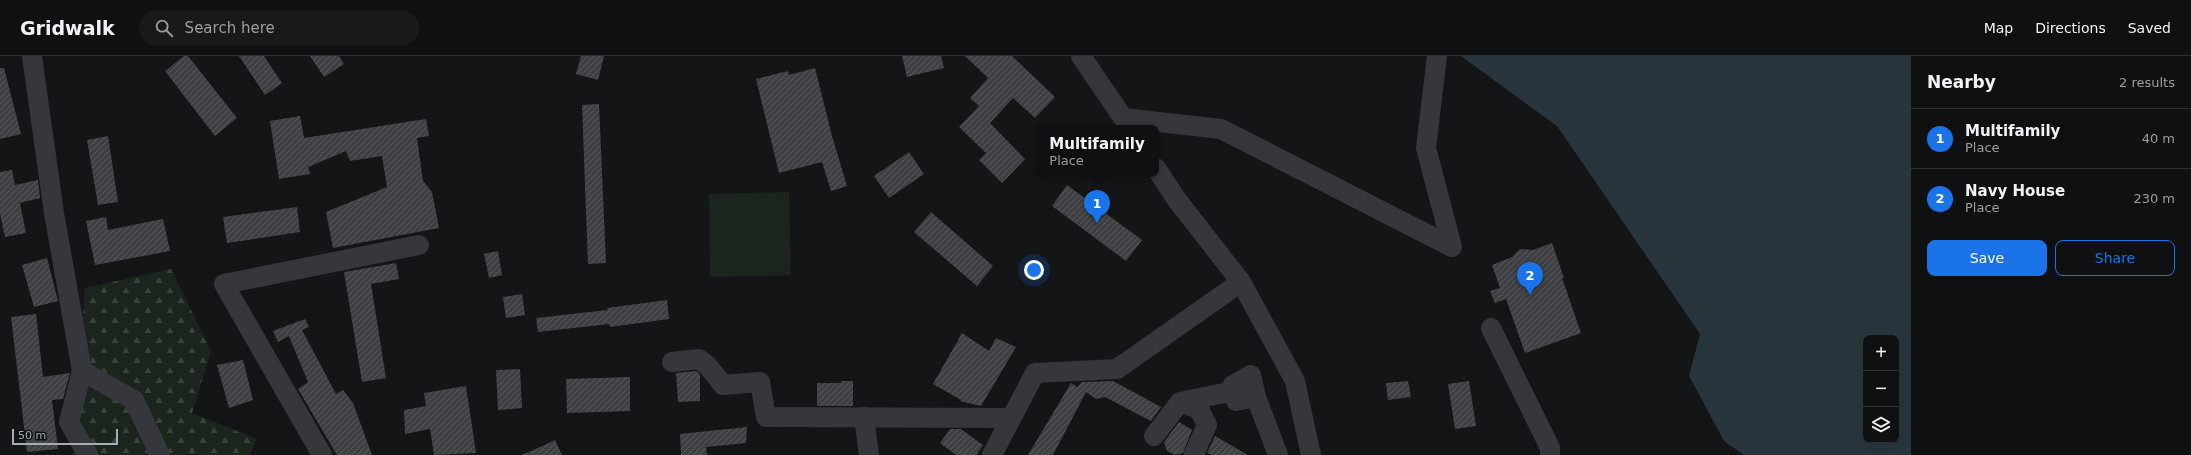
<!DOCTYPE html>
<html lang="en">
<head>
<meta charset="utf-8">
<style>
	:root { --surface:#0f1011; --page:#18191a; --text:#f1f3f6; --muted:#9b9d9f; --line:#2f3031; --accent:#1a73e8 }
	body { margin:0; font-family:"DejaVu Sans",sans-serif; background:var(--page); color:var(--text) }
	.controls { position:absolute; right:12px; bottom:12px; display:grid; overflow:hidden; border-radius:8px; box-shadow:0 4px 16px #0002 }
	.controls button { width:36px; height:36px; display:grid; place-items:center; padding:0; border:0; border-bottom:1px solid var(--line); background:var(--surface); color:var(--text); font:20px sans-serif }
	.scale { position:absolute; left:12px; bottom:10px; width:106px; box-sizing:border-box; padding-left:4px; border:2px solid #a5acb8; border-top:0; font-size:11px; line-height:14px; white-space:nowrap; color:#a5acb8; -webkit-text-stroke:3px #0f1012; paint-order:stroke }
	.you { position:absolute; left:1034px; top:214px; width:14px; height:14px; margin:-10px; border:3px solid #fff; border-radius:50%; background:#1a73e8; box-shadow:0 0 0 6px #1a73e833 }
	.badge { display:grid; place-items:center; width:26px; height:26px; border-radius:50%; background:var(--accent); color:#fff; font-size:13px; font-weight:700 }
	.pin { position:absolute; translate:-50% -33px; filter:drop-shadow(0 1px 2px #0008) }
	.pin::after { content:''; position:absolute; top:21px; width:14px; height:12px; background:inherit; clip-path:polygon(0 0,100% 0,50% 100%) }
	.popup { position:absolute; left:1035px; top:69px; width:124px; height:52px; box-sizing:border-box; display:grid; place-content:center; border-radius:8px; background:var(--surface); filter:drop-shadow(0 1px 3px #0005); font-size:13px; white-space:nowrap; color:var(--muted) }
	.popup b { font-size:15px; color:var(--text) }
	.popup::after { content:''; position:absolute; left:50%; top:100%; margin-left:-8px; border:8px solid transparent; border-top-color:var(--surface) }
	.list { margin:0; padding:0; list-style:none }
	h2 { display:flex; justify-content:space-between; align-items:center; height:52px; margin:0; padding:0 16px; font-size:17px }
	h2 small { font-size:13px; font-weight:400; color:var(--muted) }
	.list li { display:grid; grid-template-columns:26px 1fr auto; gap:12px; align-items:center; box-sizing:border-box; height:60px; padding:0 16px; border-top:1px solid var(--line) }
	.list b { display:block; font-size:15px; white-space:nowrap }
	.list p { margin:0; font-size:13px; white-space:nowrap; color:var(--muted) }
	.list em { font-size:13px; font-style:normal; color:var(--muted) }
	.actions { display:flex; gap:8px; padding:12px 16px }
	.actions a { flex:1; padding:9px 0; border:1px solid var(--accent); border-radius:8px; text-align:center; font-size:14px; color:var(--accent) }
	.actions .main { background:var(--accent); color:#fff }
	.icon { flex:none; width:22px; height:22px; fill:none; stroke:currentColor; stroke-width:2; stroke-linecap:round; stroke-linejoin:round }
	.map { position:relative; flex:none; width:1911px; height:399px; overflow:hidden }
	header { display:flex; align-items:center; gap:24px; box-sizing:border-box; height:56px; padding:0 20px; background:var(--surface); border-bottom:1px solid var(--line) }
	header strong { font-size:19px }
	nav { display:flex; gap:22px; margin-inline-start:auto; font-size:14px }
	.search { width:280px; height:36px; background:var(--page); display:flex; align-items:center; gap:10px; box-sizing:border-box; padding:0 14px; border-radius:22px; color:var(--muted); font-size:15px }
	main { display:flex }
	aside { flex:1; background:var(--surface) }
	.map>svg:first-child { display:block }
	.grass { fill:#1c251d }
	.forest { fill:url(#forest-firs) }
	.water { fill:#29353c; fill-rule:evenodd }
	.building { fill:url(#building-hatch) }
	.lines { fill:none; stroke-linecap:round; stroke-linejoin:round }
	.minor { stroke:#35373c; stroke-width:20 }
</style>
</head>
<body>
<header>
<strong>Gridwalk</strong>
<div class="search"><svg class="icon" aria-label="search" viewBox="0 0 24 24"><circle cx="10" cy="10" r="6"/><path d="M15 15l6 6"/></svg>Search here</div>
<nav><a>Map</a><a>Directions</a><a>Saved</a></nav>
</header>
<main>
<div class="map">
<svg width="1911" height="399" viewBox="0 0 1911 399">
	<defs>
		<pattern id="forest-firs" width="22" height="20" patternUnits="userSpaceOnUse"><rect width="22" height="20" fill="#1c251d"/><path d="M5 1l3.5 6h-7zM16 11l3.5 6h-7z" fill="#3a423c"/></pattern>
		<pattern id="building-hatch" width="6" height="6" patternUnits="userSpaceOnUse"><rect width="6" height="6" fill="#3e4044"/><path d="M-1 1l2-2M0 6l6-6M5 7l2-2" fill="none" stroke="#57595d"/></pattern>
	</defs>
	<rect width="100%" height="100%" fill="#141517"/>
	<path class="grass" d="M 789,136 L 791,219 L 710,221 L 709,138 Z"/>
	<path class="forest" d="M 171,213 L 211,295 L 192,357 L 257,383 L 250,399 L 73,399 L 85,232 Z"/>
	<path class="water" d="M 1461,0 L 1911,0 L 1911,399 L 1744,399 L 1724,385 L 1689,320 L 1700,278 L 1557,70 ZM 1866,282 L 1896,282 L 1896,384 L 1866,384 Z"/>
	<path class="building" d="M 184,0 L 188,0 L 237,62 L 215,80 L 165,15 Z
		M 239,0 L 264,0 L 282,27 L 265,39 Z
		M 310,0 L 339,0 L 344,8 L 324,21 Z
		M 581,0 L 604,0 L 598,24 L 576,18 Z
		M 902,0 L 941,0 L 944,12 L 907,21 Z
		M 965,0 L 1012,0 L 1055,41 L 1035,62 L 1013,42 L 990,67 L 1025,103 L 1002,127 L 979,104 L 986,97 L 959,71 L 979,50 L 970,42 L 988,22 Z
		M 0,12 L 4,12 L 21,78 L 0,83 Z
		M 815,12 L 832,80 L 847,130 L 831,135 L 822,106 L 779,117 L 756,23 L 788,15 L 789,19 Z
		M 599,48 L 606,207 L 588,208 L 582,49 Z
		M 300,60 L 304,82 L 426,63 L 429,80 L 417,82 L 423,125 L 432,136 L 439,172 L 333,192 L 326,156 L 387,131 L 382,100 L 350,105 L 346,95 L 308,111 L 310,118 L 279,123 L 270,65 Z
		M 108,80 L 118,146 L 98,149 L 87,84 Z
		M 909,96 L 924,118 L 889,142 L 874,120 Z
		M 12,114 L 15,129 L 38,124 L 40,142 L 20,147 L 26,177 L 5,181 L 0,158 L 0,116 Z
		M 1067,129 L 1142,184 L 1126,205 L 1052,150 Z
		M 297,151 L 300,176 L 227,187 L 223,161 Z
		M 931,156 L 993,210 L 977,230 L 914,176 Z
		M 106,161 L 108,174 L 163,163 L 170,195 L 95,209 L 86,165 Z
		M 1552,187 L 1564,222 L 1562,222 L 1581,277 L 1525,297 L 1506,243 L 1495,247 L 1490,235 L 1500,232 L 1492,209 L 1512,201 L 1520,193 L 1533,194 Z
		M 498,195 L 502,219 L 489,222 L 484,198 Z
		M 47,202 L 58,245 L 34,251 L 22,209 Z
		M 396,207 L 399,223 L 371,228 L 386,322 L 362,326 L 344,216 Z
		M 522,238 L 525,259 L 506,262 L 503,241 Z
		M 667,244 L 669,263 L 610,271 L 609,268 L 538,276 L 536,262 L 608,254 L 607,252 Z
		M 36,258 L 43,321 L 70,317 L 63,343 L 52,344 L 58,393 L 27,396 L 11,261 Z
		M 305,263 L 309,271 L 302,274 L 336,338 L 343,334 L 353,347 L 372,399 L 337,399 L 298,333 L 308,326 L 289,280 L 278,286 L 273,275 Z
		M 962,277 L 989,295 L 996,282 L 1016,291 L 981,350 L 960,345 L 961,344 L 933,328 Z
		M 243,304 L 253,344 L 229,352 L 217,309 Z
		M 520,313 L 522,352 L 498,354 L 496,314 Z
		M 696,315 L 700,318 L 700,345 L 678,346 L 676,317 Z
		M 630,321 L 630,355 L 567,357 L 566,323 Z
		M 841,325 L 853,325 L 853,350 L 817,350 L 817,327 L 841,327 Z
		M 1113,325 L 1161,351 L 1151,365 L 1105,341 L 1096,343 L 1086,336 L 1053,399 L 1028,399 L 1071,327 L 1077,331 L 1082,326 Z
		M 1408,325 L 1411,341 L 1388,344 L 1386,327 Z
		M 1469,325 L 1476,370 L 1455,373 L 1448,328 Z
		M 466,330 L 476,397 L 434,399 L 430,373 L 405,378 L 404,354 L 426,350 L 424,337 Z
		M 1179,366 L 1192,374 L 1183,397 L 1175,399 L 1167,395 L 1164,386 Z
		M 747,371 L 746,387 L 706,391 L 707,399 L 681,399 L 680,378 Z
		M 950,373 L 961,373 L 983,389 L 976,399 L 956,399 L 940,387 Z
		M 1215,380 L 1248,399 L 1212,399 L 1207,397 Z
		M 555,384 L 562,399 L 522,399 L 549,387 Z"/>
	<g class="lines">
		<path class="minor" d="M 32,0 L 54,157 L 82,315 L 69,366 L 88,399
			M 1081,0 L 1130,72
			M 1123,62 L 1221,73 L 1452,191 L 1426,92 L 1437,0
			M 1156,112 L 1177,144 L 1241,226 L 1295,325 L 1311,399
			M 1491,272 L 1550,392 L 1550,399
			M 672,306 L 699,303 L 708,310 L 723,329 L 760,326 L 766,361 L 1011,362
			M 82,315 L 134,344 L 160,399
			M 1256,341 L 1236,345 L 1233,329 L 1251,319 L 1256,341 L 1278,399
			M 1180,346 L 1199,353 L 1207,369 L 1194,398
			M 864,361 L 869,399
			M 1154,380 L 1180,346 L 1234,335
			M 322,399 L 224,228 L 419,189
			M 992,399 L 1035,317 L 1117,313 L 1241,226"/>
	</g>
</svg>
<div class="controls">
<button>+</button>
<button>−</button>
<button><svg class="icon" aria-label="layers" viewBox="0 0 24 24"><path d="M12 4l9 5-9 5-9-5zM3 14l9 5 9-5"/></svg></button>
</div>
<div class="scale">50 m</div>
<div class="you"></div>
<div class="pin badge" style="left:1097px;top:167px">1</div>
<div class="popup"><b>Multifamily</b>Place</div>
<div class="pin badge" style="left:1530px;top:239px">2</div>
</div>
<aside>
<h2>Nearby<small>2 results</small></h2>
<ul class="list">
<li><span class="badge">1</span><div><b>Multifamily</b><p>Place</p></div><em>40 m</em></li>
<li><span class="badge">2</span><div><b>Navy House</b><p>Place</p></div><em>230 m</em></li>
</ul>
<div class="actions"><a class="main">Save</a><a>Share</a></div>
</aside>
</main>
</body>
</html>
